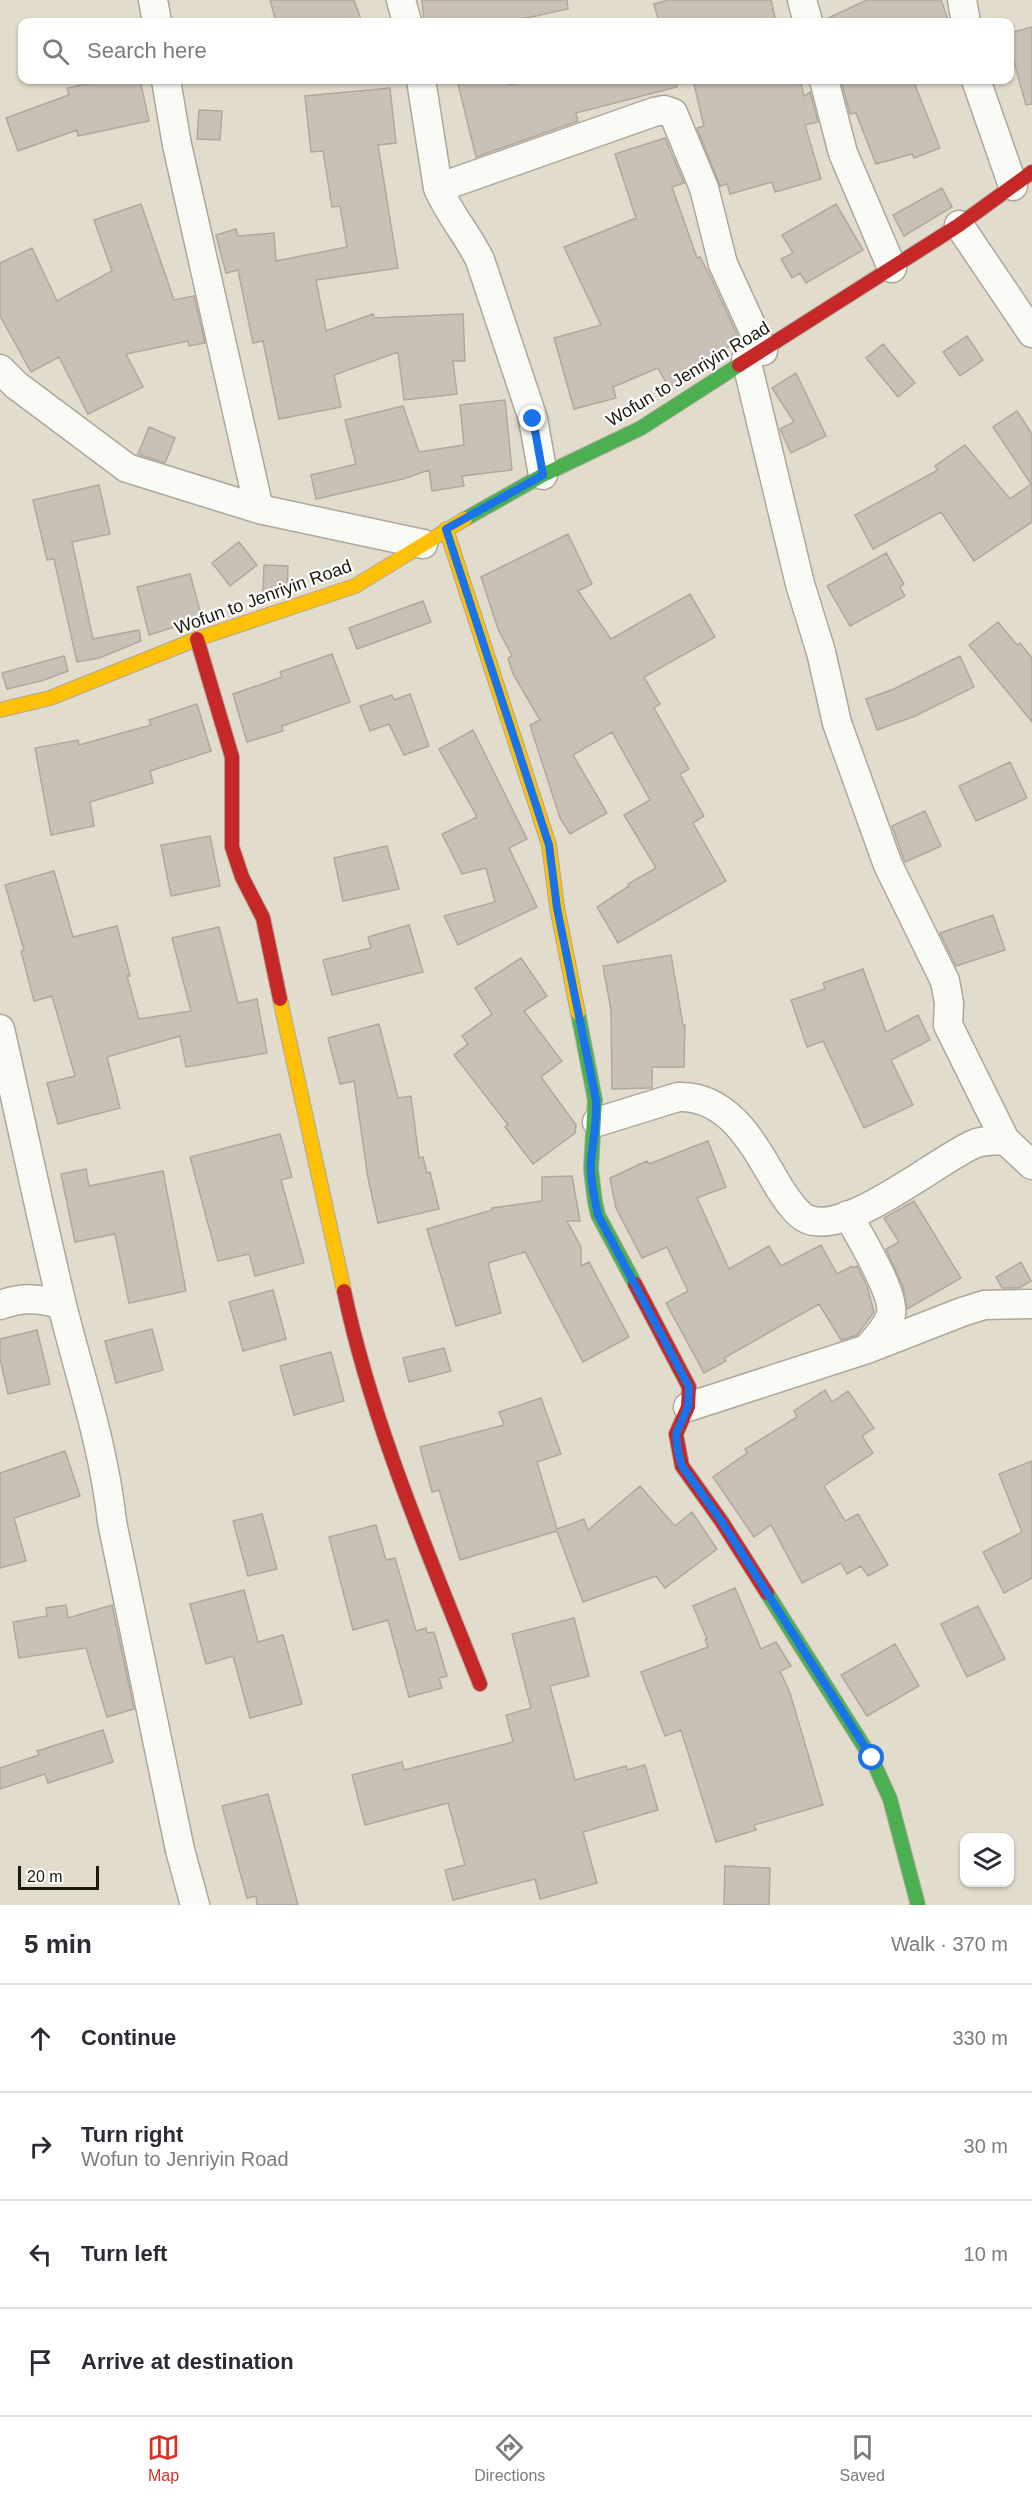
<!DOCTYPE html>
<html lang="en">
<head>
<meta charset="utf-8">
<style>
	:root { --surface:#fff; --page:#f2f2f3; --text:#2b2b33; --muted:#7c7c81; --line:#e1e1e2; --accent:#d93025 }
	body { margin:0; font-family:Helvetica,sans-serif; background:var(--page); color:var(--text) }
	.controls { position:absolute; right:18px; bottom:18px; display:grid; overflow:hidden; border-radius:12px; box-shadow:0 2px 4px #0004 }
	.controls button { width:54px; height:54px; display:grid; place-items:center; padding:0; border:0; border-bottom:2px solid var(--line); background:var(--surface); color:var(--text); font:30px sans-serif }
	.scale { position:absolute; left:18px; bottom:15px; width:81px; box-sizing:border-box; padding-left:6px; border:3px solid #1b180c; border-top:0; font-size:16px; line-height:21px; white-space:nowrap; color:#1b180c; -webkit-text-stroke:4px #fff; paint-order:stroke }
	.stop { position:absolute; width:18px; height:18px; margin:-14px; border:4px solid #1a73e8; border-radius:50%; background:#fff }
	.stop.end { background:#1a73e8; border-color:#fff; box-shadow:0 2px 6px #0008 }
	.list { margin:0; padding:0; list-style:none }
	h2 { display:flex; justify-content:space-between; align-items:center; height:78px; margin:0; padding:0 24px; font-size:26px }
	h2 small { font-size:20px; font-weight:400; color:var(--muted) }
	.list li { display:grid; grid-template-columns:39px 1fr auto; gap:18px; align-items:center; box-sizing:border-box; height:108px; padding:0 24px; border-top:2px solid var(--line) }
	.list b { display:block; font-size:22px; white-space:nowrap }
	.list p { margin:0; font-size:20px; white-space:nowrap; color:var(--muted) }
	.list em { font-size:20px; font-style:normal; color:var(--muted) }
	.icon { flex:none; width:33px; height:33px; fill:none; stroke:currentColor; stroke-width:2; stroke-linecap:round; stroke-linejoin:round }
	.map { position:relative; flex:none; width:1032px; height:1905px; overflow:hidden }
	.search { position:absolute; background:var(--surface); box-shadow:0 2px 4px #0004; left:18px; right:18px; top:18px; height:66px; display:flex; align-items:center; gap:15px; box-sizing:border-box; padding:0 21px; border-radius:12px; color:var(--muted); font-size:22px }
	.sheet { height:510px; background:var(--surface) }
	nav { display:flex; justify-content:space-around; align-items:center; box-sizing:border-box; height:84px; border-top:2px solid var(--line); background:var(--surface); font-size:16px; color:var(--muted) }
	nav a { display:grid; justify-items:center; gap:3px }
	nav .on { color:var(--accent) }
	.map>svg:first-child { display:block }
	.building { fill:#c9c0b6; stroke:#b0a89d; stroke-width:1.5 }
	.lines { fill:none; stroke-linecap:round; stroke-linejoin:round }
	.street-casing { stroke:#aca89b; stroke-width:31 }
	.fast-casing { stroke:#aca89b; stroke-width:16 }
	.slow-casing { stroke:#aca89b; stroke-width:16 }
	.jam-casing { stroke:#aca89b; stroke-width:16 }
	.street { stroke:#fafaf7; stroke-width:28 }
	.fast { stroke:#4caf50; stroke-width:14 }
	.slow { stroke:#ffc107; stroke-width:14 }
	.jam { stroke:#c62828; stroke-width:14 }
	.route { stroke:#1a73e8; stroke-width:8 }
	.labels { text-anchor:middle; stroke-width:4.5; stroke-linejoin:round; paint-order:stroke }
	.street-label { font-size:18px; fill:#1b180c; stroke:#fff }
</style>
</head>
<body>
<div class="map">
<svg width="1032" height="1905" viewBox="0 0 1032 1905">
	<rect width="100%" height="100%" fill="#e1dccb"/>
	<path class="building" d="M 270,0 L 354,0 L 362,22 L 276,22 Z
		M 422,0 L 567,0 L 568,9 L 508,22 L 424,22 Z
		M 668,0 L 771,0 L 776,22 L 659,22 L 654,4 Z
		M 867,0 L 941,0 L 949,22 L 824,22 L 824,20 Z
		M 1032,27 L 1032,104 L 1026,105 L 1010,48 L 1010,33 Z
		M 106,80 L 140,80 L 149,121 L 78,136 L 77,130 L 18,151 L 6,118 L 69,95 L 67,88 Z
		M 457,80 L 508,80 L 510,85 L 535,80 L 676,80 L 677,87 L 576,113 L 578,121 L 476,157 Z
		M 693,80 L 800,80 L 804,96 L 810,92 L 818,122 L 805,125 L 821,179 L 775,192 L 772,182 L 730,194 L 727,184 L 720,186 L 697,128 L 704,126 Z
		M 841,80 L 913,80 L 940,148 L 914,158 L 912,154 L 876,164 L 856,113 L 850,114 Z
		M 390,88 L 396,143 L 378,145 L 398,268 L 316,280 L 326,331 L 373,314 L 374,318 L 463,314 L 465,361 L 453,361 L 457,394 L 404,400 L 398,352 L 334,375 L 341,407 L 279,419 L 263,341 L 253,343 L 238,270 L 226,273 L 216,235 L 236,229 L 238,236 L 274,233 L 276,261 L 347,247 L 340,206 L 332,207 L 323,151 L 311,152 L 305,96 Z
		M 199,110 L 222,111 L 220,140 L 197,139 Z
		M 665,138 L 684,183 L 672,187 L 697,258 L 700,257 L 711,278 L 740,341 L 691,368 L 693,372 L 669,388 L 658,368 L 613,387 L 616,398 L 574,409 L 554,338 L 601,325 L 564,247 L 636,218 L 615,154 Z
		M 942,188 L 952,207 L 904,236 L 893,215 Z
		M 141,204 L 174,300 L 194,296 L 205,343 L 189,346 L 188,341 L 126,354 L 143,387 L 88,414 L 59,357 L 31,372 L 0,316 L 0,263 L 32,248 L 57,301 L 112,271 L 94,220 Z
		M 836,204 L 863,250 L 806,283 L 800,273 L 792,278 L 781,259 L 793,253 L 782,235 Z
		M 967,336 L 983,360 L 960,376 L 943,352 Z
		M 883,344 L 915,383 L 898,397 L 866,358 Z
		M 796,373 L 826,436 L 791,453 L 780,429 L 794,422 L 772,388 Z
		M 505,400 L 512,470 L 462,476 L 464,486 L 432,491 L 429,470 L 403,479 L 316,499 L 311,475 L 356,464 L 345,420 L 403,406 L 419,452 L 464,445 L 460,405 Z
		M 1017,411 L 1032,434 L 1032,522 L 974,561 L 941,512 L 873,549 L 855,515 L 938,470 L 935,466 L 965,445 L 1010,499 L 1031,484 L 993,427 Z
		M 149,427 L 175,438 L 165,463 L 138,454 Z
		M 99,485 L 110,534 L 72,542 L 93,639 L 139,630 L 141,641 L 99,658 L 77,662 L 54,559 L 47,560 L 33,500 Z
		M 568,534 L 592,584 L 578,591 L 611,639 L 690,594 L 715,637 L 644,677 L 660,704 L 654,708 L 689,769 L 680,774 L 704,816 L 693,823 L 726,881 L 618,943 L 597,907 L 629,886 L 628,884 L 656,868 L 624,815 L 650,800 L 612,732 L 573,755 L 607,813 L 570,834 L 560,818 L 530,725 L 540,720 L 513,674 L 508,658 L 512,656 L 498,629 L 481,577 Z
		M 239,542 L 257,565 L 230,586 L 212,563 Z
		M 886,553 L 904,584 L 900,587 L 905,596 L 850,626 L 827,586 Z
		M 264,565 L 288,566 L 287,589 L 275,593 L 263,592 Z
		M 190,574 L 202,618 L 149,635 L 137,587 Z
		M 423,601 L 431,622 L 357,649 L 349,628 Z
		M 998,622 L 1017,645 L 1020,643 L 1032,658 L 1032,722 L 969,645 Z
		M 332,654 L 350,702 L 282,726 L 283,731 L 247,742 L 233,694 L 282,677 L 280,672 Z
		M 64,656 L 68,671 L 44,680 L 7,689 L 2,673 Z
		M 960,656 L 974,687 L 915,716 L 877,730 L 866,699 L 894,689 Z
		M 410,694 L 429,746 L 404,755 L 389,724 L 370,731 L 360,706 L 392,695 L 394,700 Z
		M 197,704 L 211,751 L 150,771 L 153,783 L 90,802 L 94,826 L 51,835 L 35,748 L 78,740 L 79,745 L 151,725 L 149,720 Z
		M 473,730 L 527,839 L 509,848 L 537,907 L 458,945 L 444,916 L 495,902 L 486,868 L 462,874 L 442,834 L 477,817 L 439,749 Z
		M 1010,762 L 1027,798 L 976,821 L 959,786 Z
		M 925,811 L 941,846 L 905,862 L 892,826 Z
		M 210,836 L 220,886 L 171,896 L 161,845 Z
		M 387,846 L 399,889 L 343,901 L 334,858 Z
		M 54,871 L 73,937 L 117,926 L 130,976 L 127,976 L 139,1019 L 191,1011 L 172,938 L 219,927 L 238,1003 L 257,999 L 267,1053 L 186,1067 L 180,1036 L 107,1057 L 120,1108 L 58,1124 L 47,1083 L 75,1076 L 52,996 L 34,1001 L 21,951 L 24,950 L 5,885 Z
		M 993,915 L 1005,950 L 956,966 L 940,933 Z
		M 409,925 L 423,972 L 332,995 L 323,960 L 371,948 L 368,937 Z
		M 671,955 L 683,1025 L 685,1025 L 684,1067 L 652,1067 L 652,1088 L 650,1088 L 612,1089 L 611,1010 L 603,966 Z
		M 521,958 L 547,996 L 524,1011 L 562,1061 L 541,1077 L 576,1125 L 575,1133 L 533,1164 L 505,1127 L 508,1125 L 454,1055 L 468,1044 L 462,1036 L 492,1014 L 475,988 Z
		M 863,969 L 886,1032 L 918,1015 L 930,1040 L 891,1060 L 913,1105 L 864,1128 L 823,1041 L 807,1047 L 791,1000 L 825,989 L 823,983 Z
		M 379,1024 L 398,1098 L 411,1096 L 419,1158 L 423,1157 L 427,1173 L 430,1172 L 439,1209 L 378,1223 L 368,1178 L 354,1081 L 340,1084 L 328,1038 Z
		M 280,1134 L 292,1177 L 281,1180 L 304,1263 L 255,1276 L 249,1254 L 218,1261 L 190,1157 Z
		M 708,1141 L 726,1187 L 697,1198 L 729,1269 L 769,1246 L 781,1266 L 821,1245 L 837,1274 L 852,1266 L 853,1268 L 857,1266 L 867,1286 L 874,1312 L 857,1335 L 841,1340 L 819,1304 L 724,1358 L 726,1361 L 704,1373 L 666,1303 L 688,1291 L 667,1247 L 642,1258 L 616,1208 L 610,1178 L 647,1161 L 649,1164 Z
		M 86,1169 L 89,1186 L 163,1171 L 186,1291 L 129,1303 L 115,1234 L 75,1242 L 61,1174 Z
		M 572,1176 L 580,1221 L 567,1221 L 581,1247 L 581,1266 L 589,1262 L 629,1337 L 583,1362 L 525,1252 L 488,1263 L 501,1313 L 456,1326 L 427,1229 L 492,1210 L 492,1208 L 542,1201 L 542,1177 Z
		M 914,1201 L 961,1278 L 907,1309 L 903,1287 L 886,1249 L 899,1242 L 884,1218 Z
		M 1021,1262 L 1031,1281 L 1019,1288 L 1002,1288 L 996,1277 Z
		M 273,1290 L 286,1339 L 243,1351 L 229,1302 Z
		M 152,1329 L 163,1370 L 116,1383 L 105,1341 Z
		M 37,1330 L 50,1384 L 8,1394 L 0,1359 L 0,1339 Z
		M 444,1348 L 451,1371 L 409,1382 L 403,1358 Z
		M 331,1352 L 344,1401 L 294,1415 L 280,1366 Z
		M 825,1390 L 832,1402 L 848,1391 L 874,1428 L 862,1436 L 873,1453 L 824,1486 L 845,1521 L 858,1514 L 888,1565 L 868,1576 L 861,1566 L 847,1574 L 841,1563 L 802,1583 L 771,1525 L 754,1537 L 713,1477 L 747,1453 L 745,1449 L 797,1417 L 794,1411 Z
		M 541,1398 L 561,1454 L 537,1462 L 557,1529 L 584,1519 L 588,1530 L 640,1486 L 675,1526 L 692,1512 L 717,1549 L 665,1588 L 656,1576 L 583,1602 L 557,1531 L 460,1560 L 439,1490 L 432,1492 L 420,1447 L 504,1425 L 499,1412 Z
		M 65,1451 L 80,1496 L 14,1518 L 26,1561 L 0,1568 L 0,1473 Z
		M 1032,1461 L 1032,1578 L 1004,1593 L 983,1552 L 1022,1532 L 999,1474 Z
		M 262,1514 L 277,1569 L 248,1576 L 233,1521 Z
		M 376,1525 L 386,1560 L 395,1558 L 416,1631 L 426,1628 L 427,1633 L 434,1632 L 447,1676 L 439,1678 L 442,1688 L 409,1697 L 388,1620 L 353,1630 L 329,1537 Z
		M 735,1588 L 761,1649 L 776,1642 L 791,1666 L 780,1671 L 790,1693 L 823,1805 L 754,1825 L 756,1830 L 716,1842 L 681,1730 L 665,1736 L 641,1672 L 708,1647 L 705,1640 L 707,1639 L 693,1606 Z
		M 244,1590 L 258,1642 L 283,1635 L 302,1704 L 250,1718 L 233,1656 L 206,1664 L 190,1604 Z
		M 66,1605 L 68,1618 L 112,1605 L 134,1709 L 107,1717 L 86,1648 L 19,1658 L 13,1622 L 47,1616 L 46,1608 Z
		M 978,1606 L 1005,1659 L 967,1677 L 941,1624 Z
		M 574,1618 L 589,1676 L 550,1686 L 575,1780 L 626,1766 L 627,1770 L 645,1765 L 658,1810 L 583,1832 L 597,1883 L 540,1899 L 535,1879 L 453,1900 L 445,1870 L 465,1865 L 448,1803 L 365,1825 L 352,1775 L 402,1762 L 404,1770 L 513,1742 L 506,1715 L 531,1708 L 512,1634 Z
		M 895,1644 L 919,1686 L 867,1716 L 841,1675 Z
		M 103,1730 L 113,1762 L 48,1783 L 45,1774 L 0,1789 L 0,1768 L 39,1755 L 37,1751 Z
		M 268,1794 L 298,1905 L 257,1905 L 256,1896 L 247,1898 L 222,1806 Z
		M 725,1866 L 770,1868 L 769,1905 L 724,1905 Z"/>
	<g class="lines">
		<defs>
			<path id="street" d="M 153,0 L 157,22
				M 401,0 L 407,22
				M 802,0 L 808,22
				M 962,0 L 966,22
				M 166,80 L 177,145 L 259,509
				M 421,80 L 438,188 C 449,214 468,235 480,260 L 533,419 L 543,475
				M 824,80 L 843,153 L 892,268
				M 976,80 L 1013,186
				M 438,188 L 654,112 L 664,110 L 673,113 L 704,188 L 723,264 L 763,351
				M 959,225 L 1032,333
				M 746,359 L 800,584 L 821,652 L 837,723 L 888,865 L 945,981 L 949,1003 L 948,1025 L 1005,1140
				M 0,369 L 16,385 L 127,468 L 259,509 L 423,544
				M 0,1029 C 21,1121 40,1213 62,1305 C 80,1377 104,1447 112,1522 L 180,1850 L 195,1905
				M 597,1122 L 678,1097 C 731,1095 756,1149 780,1189 C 786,1198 796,1214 807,1219 C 846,1237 937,1160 974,1144 C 983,1140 996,1141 1005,1140 L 1032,1165
				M 848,1215 C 859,1236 895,1293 891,1314 C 888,1327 875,1339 867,1349
				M 0,1305 C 22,1297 40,1298 62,1305
				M 688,1407 L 867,1349 L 962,1312 L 984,1305 L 1032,1304"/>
			<path id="fast" d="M 465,519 L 543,475 L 641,428 L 739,365
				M 578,1013 L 595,1100 L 591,1169 L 595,1202 L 598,1215 L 635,1284
				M 767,1593 L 872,1759 L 890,1799 L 918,1905"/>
			<path id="slow" d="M 446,529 L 549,845 L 557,907 L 578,1013
				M 0,710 L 50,698 L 197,639 L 355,586 L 465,519
				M 280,999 L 344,1291"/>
			<path id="jam" d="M 739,365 L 959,225 L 1032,172
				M 197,639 L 232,757 L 232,847 L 242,877 L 263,918 L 280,999
				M 635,1284 L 689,1387 L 688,1407 L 676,1434 L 682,1466 L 722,1522 L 767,1593
				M 344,1291 C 373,1427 429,1555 480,1684"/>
		</defs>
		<use href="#street" class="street-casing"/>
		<use href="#fast" class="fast-casing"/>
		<use href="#slow" class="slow-casing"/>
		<use href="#jam" class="jam-casing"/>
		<use href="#street" class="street"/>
		<use href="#fast" class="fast"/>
		<use href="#slow" class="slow"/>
		<use href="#jam" class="jam"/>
	</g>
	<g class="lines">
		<path class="route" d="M 533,419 L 543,475 L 446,529 L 549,845 L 557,908 L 596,1100 C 597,1122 593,1141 591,1162 C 590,1180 594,1198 598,1215 L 689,1387 L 688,1407 L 676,1434 L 678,1452 L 682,1466 L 722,1522 L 872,1758"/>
	</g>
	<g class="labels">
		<g class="street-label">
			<text transform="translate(688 374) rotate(-31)" y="6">Wofun to Jenriyin Road</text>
			<text transform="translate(263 597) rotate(-20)" y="6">Wofun to Jenriyin Road</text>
		</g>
	</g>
</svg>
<div class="controls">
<button><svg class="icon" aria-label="layers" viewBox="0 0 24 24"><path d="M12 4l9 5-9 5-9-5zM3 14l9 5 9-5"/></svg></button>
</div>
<div class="scale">20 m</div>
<div class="stop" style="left:872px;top:1758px"></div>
<div class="stop end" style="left:533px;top:419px"></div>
<div class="search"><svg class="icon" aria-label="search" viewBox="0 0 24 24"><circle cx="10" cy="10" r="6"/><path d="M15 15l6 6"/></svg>Search here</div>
</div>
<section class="sheet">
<h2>5 min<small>Walk · 370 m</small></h2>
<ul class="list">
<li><svg class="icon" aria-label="ahead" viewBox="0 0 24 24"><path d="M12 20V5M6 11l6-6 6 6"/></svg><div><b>Continue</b></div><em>330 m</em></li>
<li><svg class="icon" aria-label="right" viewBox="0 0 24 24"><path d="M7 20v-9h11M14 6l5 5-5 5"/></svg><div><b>Turn right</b><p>Wofun to Jenriyin Road</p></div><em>30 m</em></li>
<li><svg class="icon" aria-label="left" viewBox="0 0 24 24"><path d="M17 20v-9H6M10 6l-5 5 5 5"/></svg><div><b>Turn left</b></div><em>10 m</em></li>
<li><svg class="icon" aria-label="arrive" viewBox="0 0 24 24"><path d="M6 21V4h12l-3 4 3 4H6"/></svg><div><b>Arrive at destination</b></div></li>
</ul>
</section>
<nav>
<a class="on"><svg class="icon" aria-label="map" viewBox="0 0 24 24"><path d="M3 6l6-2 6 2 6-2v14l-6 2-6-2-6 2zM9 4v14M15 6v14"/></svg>Map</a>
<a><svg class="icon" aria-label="directions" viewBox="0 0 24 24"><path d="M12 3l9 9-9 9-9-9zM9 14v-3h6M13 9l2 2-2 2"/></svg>Directions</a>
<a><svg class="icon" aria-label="saved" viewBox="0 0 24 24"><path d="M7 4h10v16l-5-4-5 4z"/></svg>Saved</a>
</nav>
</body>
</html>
